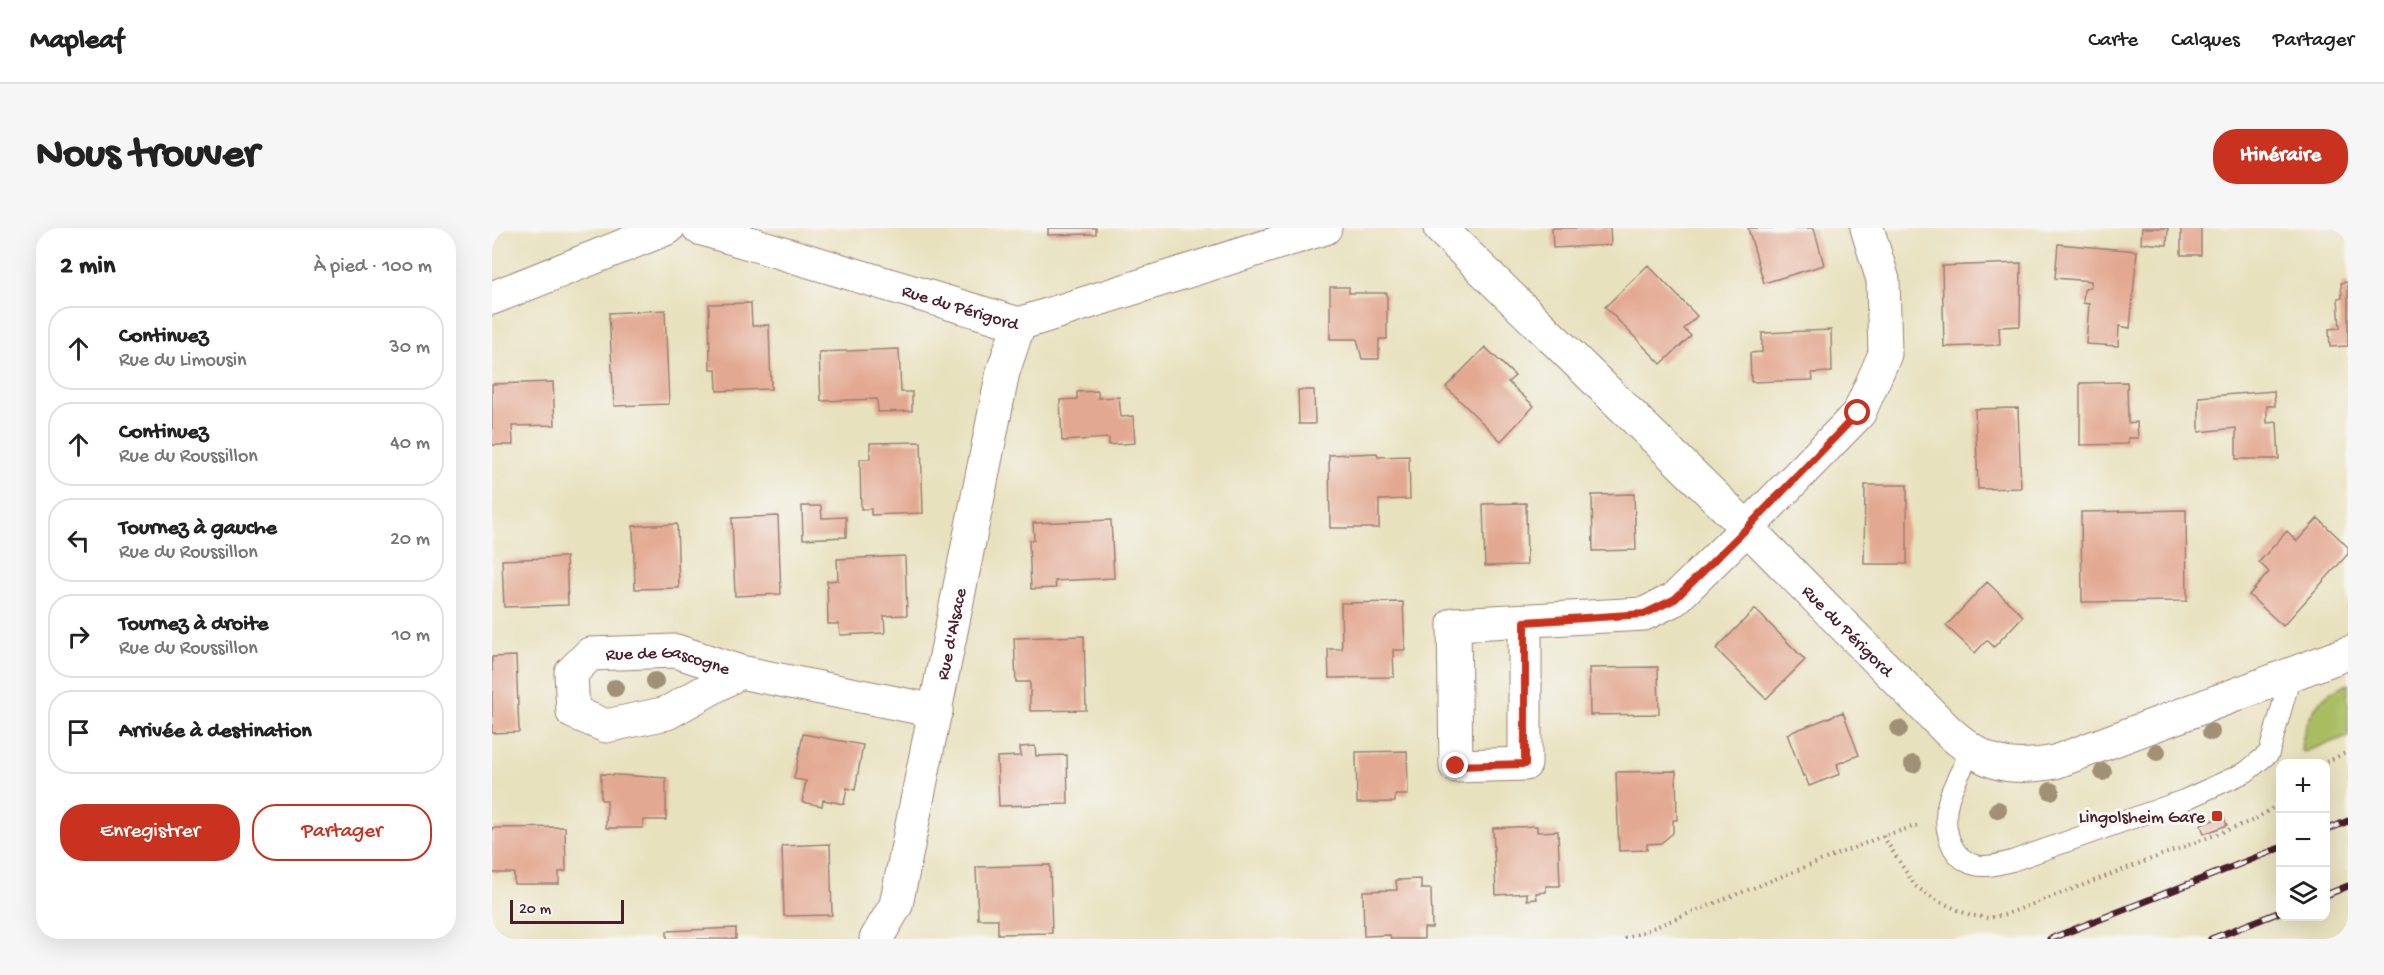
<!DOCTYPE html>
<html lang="fr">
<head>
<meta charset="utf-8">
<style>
	:root { --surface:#fff; --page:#f6f6f6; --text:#222; --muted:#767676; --line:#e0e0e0; --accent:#c8321e }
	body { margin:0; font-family:"Gochi Hand",sans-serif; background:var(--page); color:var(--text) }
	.controls { position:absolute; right:18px; bottom:18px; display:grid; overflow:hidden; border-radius:12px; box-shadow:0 6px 24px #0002 }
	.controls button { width:54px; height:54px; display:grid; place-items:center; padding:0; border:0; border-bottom:2px solid var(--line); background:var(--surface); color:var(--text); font:30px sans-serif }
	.scale { position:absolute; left:18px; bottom:15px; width:114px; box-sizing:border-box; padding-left:6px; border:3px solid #4a1f2b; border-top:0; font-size:16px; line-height:21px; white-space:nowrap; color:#4a1f2b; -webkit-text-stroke:4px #f6f6f2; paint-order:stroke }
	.stop { position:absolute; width:18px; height:18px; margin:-14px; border:4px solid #c8321e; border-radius:50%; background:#fff }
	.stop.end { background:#c8321e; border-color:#fff; box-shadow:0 2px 6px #0008 }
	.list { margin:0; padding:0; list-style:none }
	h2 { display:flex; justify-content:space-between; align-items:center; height:78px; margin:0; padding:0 24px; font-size:26px }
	h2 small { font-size:20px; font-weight:400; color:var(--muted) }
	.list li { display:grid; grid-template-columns:39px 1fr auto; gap:18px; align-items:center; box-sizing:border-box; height:84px; margin:0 12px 12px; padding:0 12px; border:2px solid var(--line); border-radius:24px }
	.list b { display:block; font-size:22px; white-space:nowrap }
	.list p { margin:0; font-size:20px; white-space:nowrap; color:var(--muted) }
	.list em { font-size:20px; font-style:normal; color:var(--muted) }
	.actions { display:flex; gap:12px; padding:18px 24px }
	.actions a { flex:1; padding:14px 0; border:2px solid var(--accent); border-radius:24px; text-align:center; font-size:21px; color:var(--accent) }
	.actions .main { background:var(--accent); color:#fff }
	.icon { flex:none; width:33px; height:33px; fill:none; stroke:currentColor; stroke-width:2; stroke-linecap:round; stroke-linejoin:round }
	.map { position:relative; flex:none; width:1856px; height:711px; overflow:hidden; border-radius:24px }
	header { display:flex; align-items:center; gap:36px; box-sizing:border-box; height:84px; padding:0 30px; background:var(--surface); border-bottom:2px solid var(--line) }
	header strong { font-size:28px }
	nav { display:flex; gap:33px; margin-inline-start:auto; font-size:21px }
	.intro { display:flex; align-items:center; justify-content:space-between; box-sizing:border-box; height:144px; padding:0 36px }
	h1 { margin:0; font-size:42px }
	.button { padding:15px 27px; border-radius:24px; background:var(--accent); color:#fff; font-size:21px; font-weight:700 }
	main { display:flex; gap:36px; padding:0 36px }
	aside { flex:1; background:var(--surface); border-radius:24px; box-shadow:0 6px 24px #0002 }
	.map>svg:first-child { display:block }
	.green { fill:#a8bd61; stroke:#796e46; stroke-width:1.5 }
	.building { fill:#e3a891 }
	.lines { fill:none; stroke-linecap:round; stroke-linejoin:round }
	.service-casing { stroke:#998074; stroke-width:22 }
	.minor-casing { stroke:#998074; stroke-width:35 }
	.path { stroke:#998074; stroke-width:4; stroke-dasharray:1.5 4.5; stroke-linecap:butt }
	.service { stroke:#fff; stroke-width:20 }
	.minor { stroke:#fff; stroke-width:33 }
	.rail-casing { stroke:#4a1f2b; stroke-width:7 }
	.rail { stroke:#f6f6f2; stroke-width:4.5; stroke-dasharray:14; stroke-linecap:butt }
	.tree { fill:#a09076 }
	.route { stroke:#c8321e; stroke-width:8 }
	.poi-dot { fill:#c8321e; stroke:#f6f6f2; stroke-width:2 }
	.labels { text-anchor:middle; stroke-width:6; stroke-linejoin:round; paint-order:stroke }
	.street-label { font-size:18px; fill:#4a1f2b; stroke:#f6f6f2 }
	.poi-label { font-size:18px; fill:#4a1f2b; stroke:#f6f6f2; text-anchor:end }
</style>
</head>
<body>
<header>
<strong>Mapleaf</strong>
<nav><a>Carte</a><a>Calques</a><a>Partager</a></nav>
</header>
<div class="intro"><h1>Nous trouver</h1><a class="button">Itinéraire</a></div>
<main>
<aside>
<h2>2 min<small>À pied · 100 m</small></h2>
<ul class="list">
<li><svg class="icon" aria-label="ahead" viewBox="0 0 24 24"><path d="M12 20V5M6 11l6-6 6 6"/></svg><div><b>Continuez</b><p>Rue du Limousin</p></div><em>30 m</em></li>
<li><svg class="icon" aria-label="ahead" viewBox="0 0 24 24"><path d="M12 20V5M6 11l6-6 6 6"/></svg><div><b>Continuez</b><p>Rue du Roussillon</p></div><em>40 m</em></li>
<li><svg class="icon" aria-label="left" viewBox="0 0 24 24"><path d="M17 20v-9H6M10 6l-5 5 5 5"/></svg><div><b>Tournez à gauche</b><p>Rue du Roussillon</p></div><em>20 m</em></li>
<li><svg class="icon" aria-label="right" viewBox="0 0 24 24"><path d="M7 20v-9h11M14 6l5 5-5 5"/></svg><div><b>Tournez à droite</b><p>Rue du Roussillon</p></div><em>10 m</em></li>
<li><svg class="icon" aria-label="arrive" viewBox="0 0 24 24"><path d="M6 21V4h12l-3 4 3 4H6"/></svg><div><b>Arrivée à destination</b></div></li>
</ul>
<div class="actions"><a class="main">Enregistrer</a><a>Partager</a></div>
</aside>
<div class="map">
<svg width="1856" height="711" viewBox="0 0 1856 711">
	<rect width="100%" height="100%" fill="#f6f6f2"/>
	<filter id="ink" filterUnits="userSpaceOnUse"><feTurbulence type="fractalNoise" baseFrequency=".0167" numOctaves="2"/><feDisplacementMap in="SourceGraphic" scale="12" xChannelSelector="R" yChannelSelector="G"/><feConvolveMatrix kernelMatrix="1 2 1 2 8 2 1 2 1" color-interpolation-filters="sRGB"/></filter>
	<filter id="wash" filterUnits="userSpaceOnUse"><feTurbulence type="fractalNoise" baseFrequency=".008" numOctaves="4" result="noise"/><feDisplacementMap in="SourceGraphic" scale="24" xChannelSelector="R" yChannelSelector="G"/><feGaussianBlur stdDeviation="1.35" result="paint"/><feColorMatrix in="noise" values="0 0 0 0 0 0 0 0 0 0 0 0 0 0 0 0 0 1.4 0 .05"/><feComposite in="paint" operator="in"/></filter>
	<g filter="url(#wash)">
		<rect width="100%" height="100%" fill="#e8e1be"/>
		<path class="green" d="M 1856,456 L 1856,508 L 1812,524 L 1809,522 C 1811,494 1827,464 1856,456 Z"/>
		<g id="blocks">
			<path class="building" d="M 556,0 L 604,0 L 604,6 L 556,7 Z
				M 1060,0 L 1118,0 L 1119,17 L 1061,20 Z
				M 1256,0 L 1322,0 L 1332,37 L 1272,55 Z
				M 1650,0 L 1676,0 L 1675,17 L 1649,15 Z
				M 1689,0 L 1709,0 L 1709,27 L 1689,27 Z
				M 1566,16 L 1645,23 L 1638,100 L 1627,98 L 1626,118 L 1594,116 L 1597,76 L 1591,75 L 1592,62 L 1599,58 L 1599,53 L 1563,50 Z
				M 1529,35 L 1528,98 L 1507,99 L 1508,117 L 1452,119 L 1450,38 Z
				M 1156,37 L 1205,88 L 1192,101 L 1199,108 L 1169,136 L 1113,79 Z
				M 1856,54 L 1856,118 L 1838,119 L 1837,101 L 1848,100 L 1846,70 L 1850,70 L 1849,55 Z
				M 838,59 L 857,59 L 857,65 L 895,65 L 895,111 L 887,111 L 887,131 L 870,131 L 865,111 L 838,111 Z
				M 259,75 L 260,98 L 277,97 L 279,161 L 225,163 L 224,141 L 218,141 L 217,76 Z
				M 173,82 L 177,176 L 122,178 L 117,85 Z
				M 1339,102 L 1340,144 L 1320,145 L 1321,152 L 1259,154 L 1258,125 L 1270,124 L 1270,105 Z
				M 993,119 L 1023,148 L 1016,154 L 1042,178 L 1009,213 L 954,159 Z
				M 407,121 L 409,164 L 420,164 L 420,183 L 386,184 L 385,171 L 329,173 L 327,124 Z
				M 61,154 L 63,197 L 20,198 L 21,217 L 0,217 L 0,156 Z
				M 1635,154 L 1636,195 L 1645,194 L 1646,210 L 1636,210 L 1636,216 L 1588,217 L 1588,155 Z
				M 806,162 L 822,162 L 823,196 L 807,196 Z
				M 606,163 L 606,170 L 627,169 L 629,189 L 641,188 L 643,215 L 617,217 L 617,210 L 570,213 L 568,172 L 585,171 L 585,164 Z
				M 1782,163 L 1783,178 L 1775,178 L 1775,195 L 1785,194 L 1787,231 L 1744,231 L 1744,200 L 1707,204 L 1707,169 Z
				M 1526,180 L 1529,260 L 1486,261 L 1483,181 Z
				M 429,214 L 431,285 L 379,287 L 379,281 L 369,281 L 368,231 L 378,231 L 378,215 Z
				M 885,225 L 886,229 L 917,228 L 918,271 L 887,272 L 887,300 L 838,300 L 837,227 Z
				M 1373,257 L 1415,257 L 1415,336 L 1372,336 Z
				M 1142,266 L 1144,322 L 1101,323 L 1100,267 Z
				M 1034,275 L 1035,337 L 993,338 L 991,276 Z
				M 310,278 L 329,278 L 330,290 L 354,289 L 354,309 L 311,311 Z
				M 1694,282 L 1695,373 L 1590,374 L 1589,284 Z
				M 286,288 L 289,366 L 243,368 L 240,290 Z
				M 1826,290 L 1856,319 L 1856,326 L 1791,398 L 1757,367 L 1777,344 L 1767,334 L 1795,303 L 1805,313 Z
				M 619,292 L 622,350 L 563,353 L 564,360 L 539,361 L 537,313 L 542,312 L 541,295 Z
				M 185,296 L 187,360 L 143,361 L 141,298 Z
				M 413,328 L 415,387 L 392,388 L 393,405 L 348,407 L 347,396 L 336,396 L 335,353 L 346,352 L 345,331 Z
				M 74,329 L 76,377 L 12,379 L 10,332 Z
				M 1495,354 L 1531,388 L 1502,419 L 1495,412 L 1483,425 L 1454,398 Z
				M 911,374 L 913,422 L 901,422 L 902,449 L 837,450 L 836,421 L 850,421 L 849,375 Z
				M 1263,381 L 1313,432 L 1274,471 L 1224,421 Z
				M 592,408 L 594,482 L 538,483 L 538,454 L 524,454 L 522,410 Z
				M 24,428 L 27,504 L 0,505 L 0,429 Z
				M 1166,439 L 1167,486 L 1098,487 L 1097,440 Z
				M 1351,484 L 1367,527 L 1345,536 L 1348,546 L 1317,558 L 1313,547 L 1311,548 L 1295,506 Z
				M 311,506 L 371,517 L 363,562 L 355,560 L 352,576 L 331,572 L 330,578 L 310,574 L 314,553 L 302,551 Z
				M 543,518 L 544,528 L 575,527 L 576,576 L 507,578 L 505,529 L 529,528 L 528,519 Z
				M 915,523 L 916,567 L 903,567 L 903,574 L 865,575 L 864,524 Z
				M 1184,543 L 1185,592 L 1181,592 L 1181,605 L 1169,615 L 1155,616 L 1155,622 L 1127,623 L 1124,544 Z
				M 109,546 L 174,550 L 174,592 L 151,592 L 151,600 L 114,600 L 115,572 L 109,572 Z
				M 1731,588 L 1735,597 L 1712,606 L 1709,597 Z
				M 1045,598 L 1045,604 L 1066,603 L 1068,658 L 1054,658 L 1054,664 L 1044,665 L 1045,671 L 1035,672 L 1035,665 L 1004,667 L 1001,600 Z
				M 73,599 L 74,643 L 67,644 L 67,656 L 22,656 L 22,645 L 0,645 L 0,600 Z
				M 338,616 L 340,687 L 292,688 L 290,618 Z
				M 558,637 L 560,705 L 506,706 L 506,691 L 486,691 L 484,639 Z
				M 929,651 L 929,661 L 939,661 L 940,700 L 932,700 L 932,711 L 899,711 L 898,707 L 872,708 L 871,663 L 905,662 L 904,652 Z
				M 244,700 L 244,711 L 175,711 L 175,703 Z"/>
		</g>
	</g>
	<g filter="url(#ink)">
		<use href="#blocks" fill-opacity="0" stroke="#998074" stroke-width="1.5"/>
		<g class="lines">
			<defs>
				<path id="service" d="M 1479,523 C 1472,538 1462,554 1457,570 C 1450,594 1455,629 1483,637 C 1495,640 1508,636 1520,633 L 1692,572 L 1754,544 L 1777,525 L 1799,447"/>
				<g id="minor">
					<path id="s1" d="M 207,0 L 527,96 L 833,0"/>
					<path id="s2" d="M 948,0 L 1255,300 L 1457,504 C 1494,536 1514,543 1563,534 L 1856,425"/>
					<path d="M 0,70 L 176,0"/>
					<path d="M 1033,394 L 1033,536 L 964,538 L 962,396 L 1152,386 L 1183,371 L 1255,300 L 1367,185 L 1393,126 L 1391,52 L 1375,0"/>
					<path id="s3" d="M 248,444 L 175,485 L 114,498 L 81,484 L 79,445 L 98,426 L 184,423 L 248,444 L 444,483"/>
					<path id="s4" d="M 384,711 L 404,677 L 511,144 L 527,96"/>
				</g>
			</defs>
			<use href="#service" class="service-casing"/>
			<use href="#minor" class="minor-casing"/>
			<path class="path" d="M 1829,536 L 1856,524
				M 1391,608 L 1423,658 L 1444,672 L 1477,687 L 1496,690 L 1512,687 L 1762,592 L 1788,575
				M 1133,711 L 1391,608 L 1427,597"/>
			<use href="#service" class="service"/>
			<use href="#minor" class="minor"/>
			<defs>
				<path id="rail" d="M 1834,602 L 1856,593
					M 1834,667 L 1856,658
					M 1558,711 L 1788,620
					M 1719,711 L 1788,684"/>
			</defs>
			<use href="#rail" class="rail-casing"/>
			<use href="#rail" class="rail"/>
		</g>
		<g class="tree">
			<circle cx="163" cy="453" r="9"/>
			<circle cx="123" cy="460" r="9"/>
			<circle cx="1407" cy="501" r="9"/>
			<circle cx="1719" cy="504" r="9"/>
			<circle cx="1665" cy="524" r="9"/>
			<circle cx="1421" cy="536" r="9"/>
			<circle cx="1611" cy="544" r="9"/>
			<circle cx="1559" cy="563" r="9"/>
			<circle cx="1506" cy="582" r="9"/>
		</g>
	</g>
	<g class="lines" filter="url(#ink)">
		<path class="route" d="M 964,538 L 1033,536 L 1033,394 L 1152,386 L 1183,371 L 1255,300 L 1366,185"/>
	</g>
	<rect class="poi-dot" x="1719" y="582" width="12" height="12" rx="3"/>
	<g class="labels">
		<g class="street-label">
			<text dy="6" stroke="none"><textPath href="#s1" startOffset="273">Rue du Périgord</textPath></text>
			<text dy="6" stroke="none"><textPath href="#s2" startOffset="573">Rue du Périgord</textPath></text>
			<text dy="6" stroke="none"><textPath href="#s4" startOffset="316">Rue d'Alsace</textPath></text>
			<text dy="6" stroke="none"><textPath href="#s3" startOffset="327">Rue de Gascogne</textPath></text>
		</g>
		<g class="poi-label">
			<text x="1713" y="594">Lingolsheim Gare</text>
		</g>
	</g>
</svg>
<div class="controls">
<button>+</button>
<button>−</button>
<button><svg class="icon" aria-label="layers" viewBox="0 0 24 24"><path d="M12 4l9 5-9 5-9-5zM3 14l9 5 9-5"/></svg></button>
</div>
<div class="scale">20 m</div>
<div class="stop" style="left:1366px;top:185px"></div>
<div class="stop end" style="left:964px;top:538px"></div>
</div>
</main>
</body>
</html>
